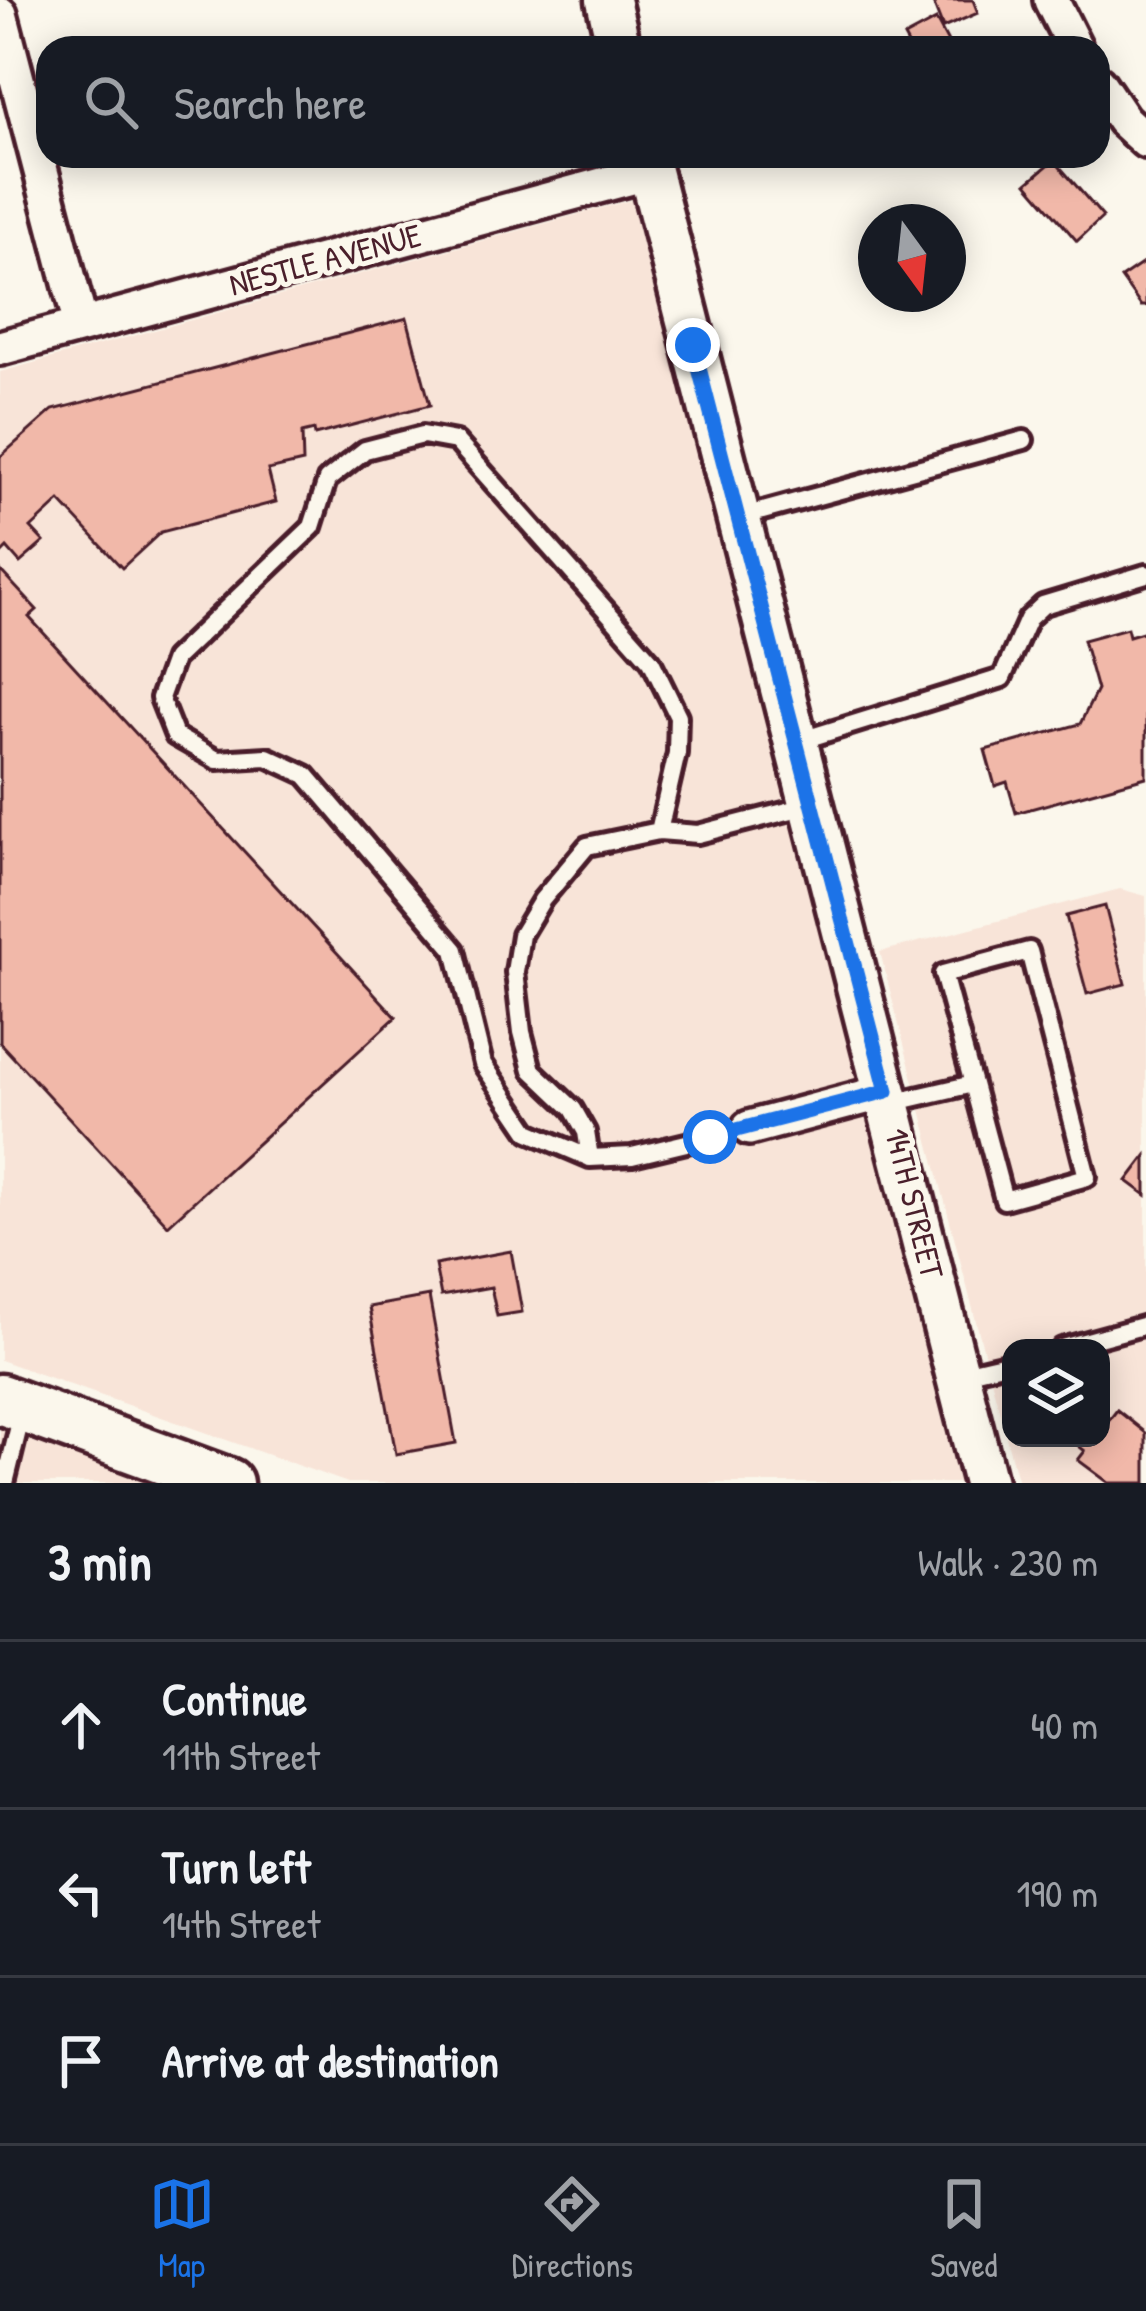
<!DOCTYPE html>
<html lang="en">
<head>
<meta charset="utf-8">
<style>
	:root { --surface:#171b24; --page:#20242c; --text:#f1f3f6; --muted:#9ea1a6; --line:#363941; --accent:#1a73e8 }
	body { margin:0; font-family:"Patrick Hand",sans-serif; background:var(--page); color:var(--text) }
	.controls { position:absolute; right:36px; bottom:36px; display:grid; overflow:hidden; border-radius:24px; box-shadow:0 6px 30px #0003 }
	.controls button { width:108px; height:108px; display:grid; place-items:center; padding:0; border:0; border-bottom:3px solid var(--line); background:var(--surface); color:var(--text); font:60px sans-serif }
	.compass { position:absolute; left:858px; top:204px; width:108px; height:108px; border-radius:50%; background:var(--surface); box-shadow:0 6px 30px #0003; rotate:165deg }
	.stop { position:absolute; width:36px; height:36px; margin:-27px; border:9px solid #1a73e8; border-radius:50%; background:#fff }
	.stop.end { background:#1a73e8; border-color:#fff; box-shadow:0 3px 12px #0008 }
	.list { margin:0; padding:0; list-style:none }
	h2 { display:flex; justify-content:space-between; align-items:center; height:156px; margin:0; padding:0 48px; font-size:51px }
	h2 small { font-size:39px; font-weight:400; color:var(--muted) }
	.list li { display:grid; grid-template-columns:78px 1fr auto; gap:36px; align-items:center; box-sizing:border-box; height:168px; padding:0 48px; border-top:3px solid var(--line) }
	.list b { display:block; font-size:45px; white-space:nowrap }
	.list p { margin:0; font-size:39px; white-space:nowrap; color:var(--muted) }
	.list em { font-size:39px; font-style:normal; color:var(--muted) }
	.icon { flex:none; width:66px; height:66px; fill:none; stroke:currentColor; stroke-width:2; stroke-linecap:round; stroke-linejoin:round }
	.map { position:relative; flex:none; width:1146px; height:1483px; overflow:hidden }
	.search { position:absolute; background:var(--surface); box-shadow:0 6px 30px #0003; left:36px; right:36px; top:36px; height:132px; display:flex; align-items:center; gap:30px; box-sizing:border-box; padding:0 42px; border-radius:36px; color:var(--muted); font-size:45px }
	.sheet { height:660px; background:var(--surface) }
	nav { display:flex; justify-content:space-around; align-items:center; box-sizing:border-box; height:168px; border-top:3px solid var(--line); background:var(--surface); font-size:33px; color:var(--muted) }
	nav a { display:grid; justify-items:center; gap:6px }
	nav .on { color:var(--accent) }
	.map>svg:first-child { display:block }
	.built { fill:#f8e4d8; fill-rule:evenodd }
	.building { fill:#f1b8a9; stroke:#4a1f2b; stroke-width:3 }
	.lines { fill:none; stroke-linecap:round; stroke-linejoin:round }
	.service-casing { stroke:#4a1f2b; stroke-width:26 }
	.minor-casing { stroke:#4a1f2b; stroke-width:42 }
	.tertiary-casing { stroke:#4a1f2b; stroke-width:51 }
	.secondary-casing { stroke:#4a1f2b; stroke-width:57 }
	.service { stroke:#fbf7ec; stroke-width:16 }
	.minor { stroke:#fbf7ec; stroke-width:33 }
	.tertiary { stroke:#fbf7ec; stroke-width:42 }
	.secondary { stroke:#fbf7ec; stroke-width:48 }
	.route { stroke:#1a73e8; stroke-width:15 }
	.labels { text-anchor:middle; stroke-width:10; stroke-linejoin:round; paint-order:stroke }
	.street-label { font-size:33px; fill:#4a1f2b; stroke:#fbf7ec }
</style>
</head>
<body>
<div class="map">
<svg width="1146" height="1483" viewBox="0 0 1146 1483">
	<rect width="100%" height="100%" fill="#fbf7ec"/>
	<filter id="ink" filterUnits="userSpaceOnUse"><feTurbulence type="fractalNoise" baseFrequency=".00833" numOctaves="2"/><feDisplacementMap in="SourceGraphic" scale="24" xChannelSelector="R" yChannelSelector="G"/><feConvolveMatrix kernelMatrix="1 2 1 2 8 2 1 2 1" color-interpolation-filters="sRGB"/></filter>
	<g filter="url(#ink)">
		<path class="built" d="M 631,200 L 961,1483 L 348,1483 L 0,1360 L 0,372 Z
			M 1120,889 L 1146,896 L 1146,1483 L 1018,1483 L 880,952 ZM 1011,1348 L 1101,1348 L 1101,1438 L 1011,1438 Z
			M 0,1423 L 164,1483 L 0,1483 Z"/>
		<path class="building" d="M 932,0 L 973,0 L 978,13 L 943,28 Z
			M 936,20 L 951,48 L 910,48 L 904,37 Z
			M 1054,160 L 1103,217 L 1077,241 L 1027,183 Z
			M 1146,261 L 1146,306 L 1141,306 L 1121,278 Z
			M 407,318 L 430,405 L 315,435 L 314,430 L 302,433 L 303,462 L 268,470 L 276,502 L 161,532 L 122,568 L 60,501 L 31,528 L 44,542 L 20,563 L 7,548 L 0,555 L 0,457 L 53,410 Z
			M 0,570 L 37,610 L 29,617 L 396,1017 L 168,1225 L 0,1043 Z
			M 1127,628 L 1129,636 L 1146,631 L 1146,777 L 1016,813 L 1007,782 L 995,786 L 985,750 L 1080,724 L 1097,690 L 1083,640 Z
			M 1105,906 L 1125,984 L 1087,994 L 1066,916 Z
			M 1146,1156 L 1146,1195 L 1127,1181 Z
			M 511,1251 L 522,1312 L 497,1316 L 491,1287 L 441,1296 L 435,1265 Z
			M 429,1296 L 456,1443 L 396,1454 L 369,1307 Z
			M 1117,1410 L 1146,1433 L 1146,1483 L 1109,1483 L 1078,1460 L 1085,1451 L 1076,1444 L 1080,1438 L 1101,1438 L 1101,1431 Z"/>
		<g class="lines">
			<defs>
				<path id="service" d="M 737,518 L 1024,440
					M 799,741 L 1002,678 L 1028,619 L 1043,605 L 1146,574
					M 659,831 L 677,753 L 678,716 L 651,661 L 456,441 L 423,435 L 365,450 L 327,480 L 312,527 L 174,659 L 160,698 L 175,736 L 217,760 L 267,757 L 306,775 L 455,950 L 483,1064 L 529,1132 L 590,1158 L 632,1156 L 749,1128
					M 891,1103 L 973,1084 L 1004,1200 L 1087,1177 L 1029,951 L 943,974 L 973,1084
					M 590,1158 L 586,1132 L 573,1109 L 532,1070 L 522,1032 L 515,972 L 521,935 L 542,900 L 587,846 L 659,831 L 698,834 L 811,805
					M 1062,1348 L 1146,1325
					M 959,1374 L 1011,1362
					M 5,1483 L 22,1414"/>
				<path id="minor" d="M 1051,0 L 1075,48
					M 0,14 L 81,325
					M 1098,83 L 1123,120 L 1146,141
					M 0,348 L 650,172
					M 749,1128 L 888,1091"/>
				<path id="tertiary" d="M 608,0 L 619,48
					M 646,156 L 985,1483"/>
				<path id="secondary" d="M 0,1399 L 228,1483"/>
			</defs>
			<use href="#service" class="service-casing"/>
			<use href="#minor" class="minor-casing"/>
			<use href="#tertiary" class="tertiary-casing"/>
			<use href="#secondary" class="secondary-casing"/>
			<use href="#service" class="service"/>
			<use href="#minor" class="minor"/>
			<use href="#tertiary" class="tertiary"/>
			<use href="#secondary" class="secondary"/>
		</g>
	</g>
	<g class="lines" filter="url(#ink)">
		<path class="route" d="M 693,345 L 887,1091 L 710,1137"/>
	</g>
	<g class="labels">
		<g class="street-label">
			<text transform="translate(325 259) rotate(-15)" y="12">NESTLE AVENUE</text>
			<text transform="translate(915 1203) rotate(76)" y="12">14TH STREET</text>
		</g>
	</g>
</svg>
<div class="controls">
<button><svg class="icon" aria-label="layers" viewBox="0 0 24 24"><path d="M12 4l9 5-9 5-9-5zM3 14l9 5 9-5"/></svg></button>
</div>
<svg class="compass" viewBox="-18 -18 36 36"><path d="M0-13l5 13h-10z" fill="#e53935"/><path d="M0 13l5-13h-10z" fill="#9ea1a6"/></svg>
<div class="stop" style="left:710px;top:1137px"></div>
<div class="stop end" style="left:693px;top:345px"></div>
<div class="search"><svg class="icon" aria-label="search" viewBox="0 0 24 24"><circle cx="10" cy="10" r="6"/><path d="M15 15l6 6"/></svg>Search here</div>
</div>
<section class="sheet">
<h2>3 min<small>Walk · 230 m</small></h2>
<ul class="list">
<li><svg class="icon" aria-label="ahead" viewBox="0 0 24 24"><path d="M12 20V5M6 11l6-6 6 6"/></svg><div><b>Continue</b><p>11th Street</p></div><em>40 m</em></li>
<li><svg class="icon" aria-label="left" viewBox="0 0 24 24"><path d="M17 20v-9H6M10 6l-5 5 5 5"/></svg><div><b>Turn left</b><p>14th Street</p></div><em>190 m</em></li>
<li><svg class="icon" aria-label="arrive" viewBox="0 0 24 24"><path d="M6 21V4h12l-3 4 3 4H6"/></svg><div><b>Arrive at destination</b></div></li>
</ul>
</section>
<nav>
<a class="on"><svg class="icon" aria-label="map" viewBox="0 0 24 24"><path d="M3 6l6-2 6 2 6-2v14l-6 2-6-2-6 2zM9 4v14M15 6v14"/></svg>Map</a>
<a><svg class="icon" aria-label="directions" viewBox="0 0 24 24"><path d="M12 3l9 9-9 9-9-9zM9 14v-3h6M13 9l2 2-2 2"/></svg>Directions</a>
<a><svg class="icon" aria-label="saved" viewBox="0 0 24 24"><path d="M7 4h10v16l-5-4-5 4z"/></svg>Saved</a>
</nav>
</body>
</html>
